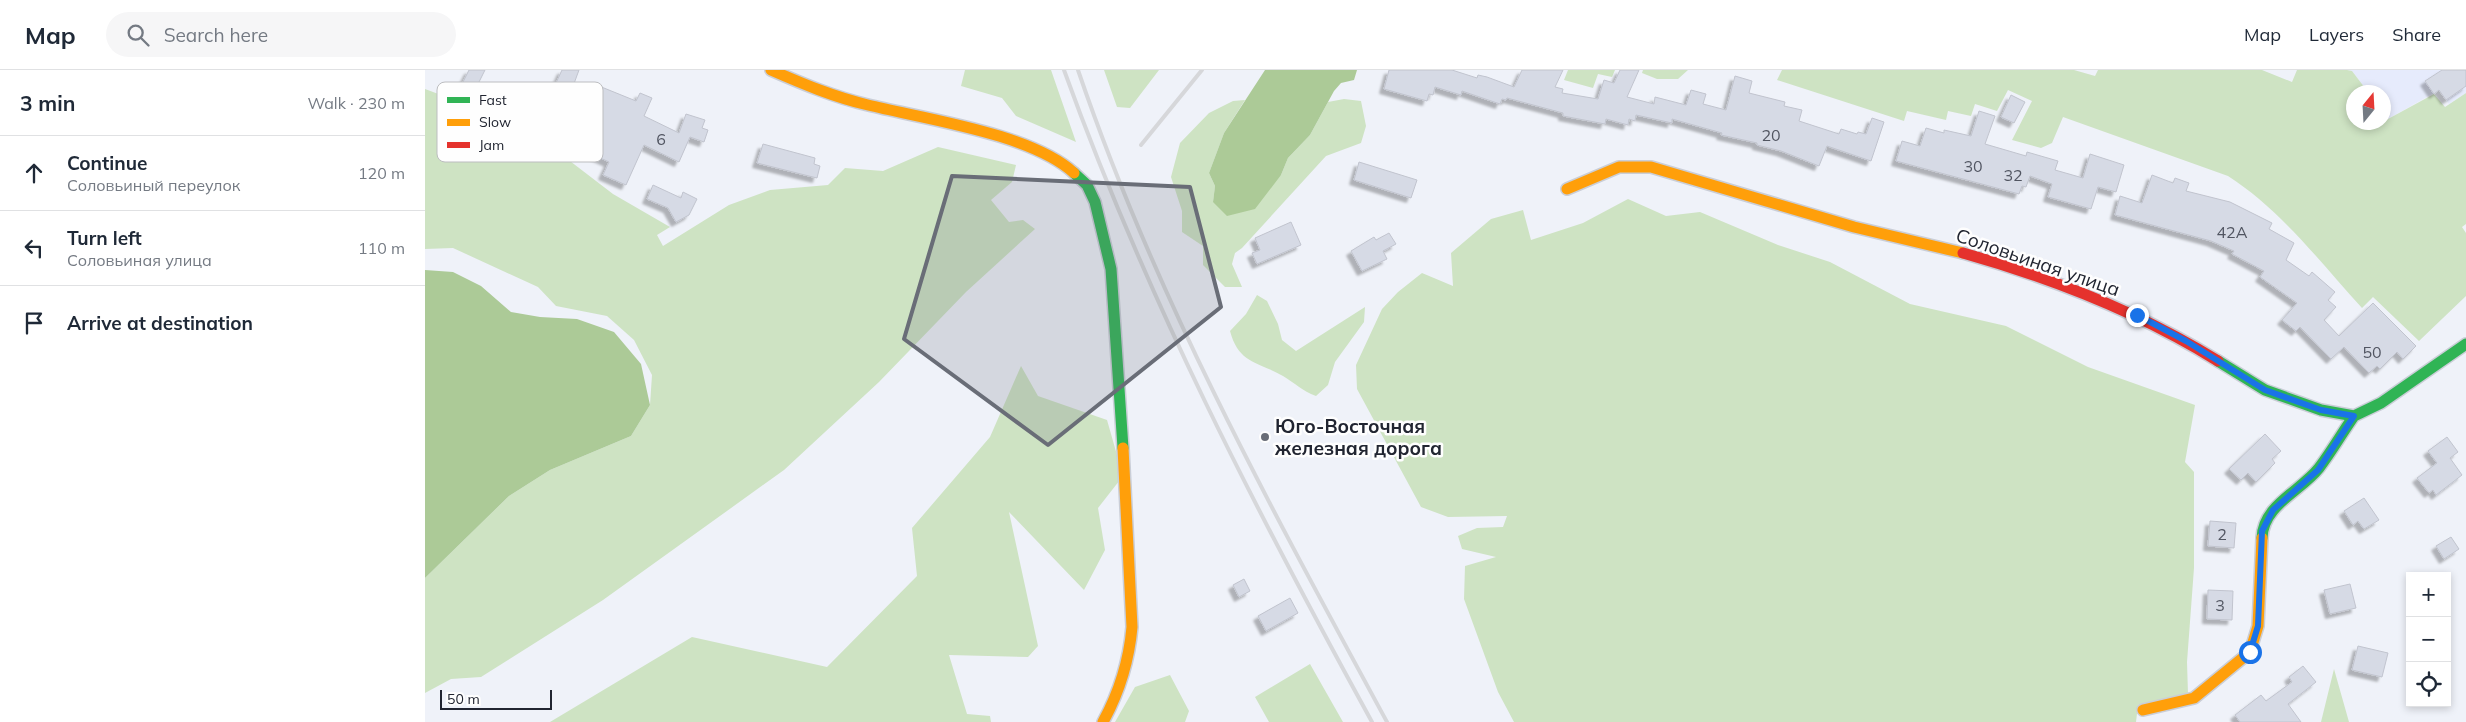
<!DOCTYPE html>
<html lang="en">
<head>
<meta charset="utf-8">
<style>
	:root { --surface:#fff; --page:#f6f6f7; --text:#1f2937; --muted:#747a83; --line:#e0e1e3 }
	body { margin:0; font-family:Mulish,sans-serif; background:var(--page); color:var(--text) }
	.controls { position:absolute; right:15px; bottom:15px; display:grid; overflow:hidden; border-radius:0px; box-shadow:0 2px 8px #0003 }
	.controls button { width:45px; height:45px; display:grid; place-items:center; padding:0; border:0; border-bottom:1px solid var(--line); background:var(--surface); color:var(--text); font:25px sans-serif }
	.compass { position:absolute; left:1921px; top:15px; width:45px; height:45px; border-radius:50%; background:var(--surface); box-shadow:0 2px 8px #0003; rotate:18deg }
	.scale { position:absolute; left:15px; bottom:12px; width:112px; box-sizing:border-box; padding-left:5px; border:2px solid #212531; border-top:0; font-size:14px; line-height:18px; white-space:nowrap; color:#212531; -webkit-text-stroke:4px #fefefe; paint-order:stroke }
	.stop { position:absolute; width:15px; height:15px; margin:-11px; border:4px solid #1a73e8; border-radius:50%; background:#fff }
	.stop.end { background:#1a73e8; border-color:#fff; box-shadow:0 1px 5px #0008 }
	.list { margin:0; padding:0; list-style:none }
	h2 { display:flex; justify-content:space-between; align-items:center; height:65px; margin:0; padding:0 20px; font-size:21px }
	h2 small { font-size:16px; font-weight:400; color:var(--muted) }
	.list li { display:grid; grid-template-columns:32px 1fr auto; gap:15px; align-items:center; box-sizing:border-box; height:75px; padding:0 20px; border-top:1px solid var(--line) }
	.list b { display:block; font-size:19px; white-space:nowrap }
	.list p { margin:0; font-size:16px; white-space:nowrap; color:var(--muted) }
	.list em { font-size:16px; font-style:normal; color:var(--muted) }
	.icon { flex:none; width:28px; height:28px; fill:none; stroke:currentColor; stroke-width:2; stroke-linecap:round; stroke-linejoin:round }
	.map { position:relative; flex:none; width:2041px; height:652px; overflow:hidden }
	header { display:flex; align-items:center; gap:30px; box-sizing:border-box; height:70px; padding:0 25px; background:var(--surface); border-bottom:1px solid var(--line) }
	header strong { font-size:24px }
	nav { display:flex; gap:28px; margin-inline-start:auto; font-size:18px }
	.search { width:350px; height:45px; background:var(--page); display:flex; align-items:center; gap:12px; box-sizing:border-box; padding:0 18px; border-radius:28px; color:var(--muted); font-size:19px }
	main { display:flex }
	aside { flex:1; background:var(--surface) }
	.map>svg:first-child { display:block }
	.built { fill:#e6ebfc }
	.green { fill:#cee3c3 }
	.water { fill:#acca97 }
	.building { fill:#d6dae5; stroke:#c1c4ce; filter:url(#shadow) }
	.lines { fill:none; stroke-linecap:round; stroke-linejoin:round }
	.fast-casing { stroke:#caced7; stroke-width:14 }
	.slow-casing { stroke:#caced7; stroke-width:14 }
	.jam-casing { stroke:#caced7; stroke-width:14 }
	.fast { stroke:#30b455; stroke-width:11 }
	.slow { stroke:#ff9f0a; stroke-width:11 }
	.jam { stroke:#e5322d; stroke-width:11 }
	.rail { stroke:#d6d7da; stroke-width:4 }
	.route { stroke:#1a73e8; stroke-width:6 }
	.marked { fill:#696d77; fill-opacity:0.2; stroke:#696d77; stroke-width:4; stroke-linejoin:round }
	.poi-dot { fill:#696d77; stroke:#fefefe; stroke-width:2 }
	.labels { text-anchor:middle; stroke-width:5; stroke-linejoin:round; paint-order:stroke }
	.number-label { font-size:16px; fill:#515561 }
	.street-label { font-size:19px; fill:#212531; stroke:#fefefe }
	.poi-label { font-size:19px; font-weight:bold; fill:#212531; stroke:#fefefe; text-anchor:start }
	.key { fill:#fefefe; stroke:#bcbdc0; stroke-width:1 }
	.key-label { font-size:14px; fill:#212531 }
</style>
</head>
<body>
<header>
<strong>Map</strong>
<div class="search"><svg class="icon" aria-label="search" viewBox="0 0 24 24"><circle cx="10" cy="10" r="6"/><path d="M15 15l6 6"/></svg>Search here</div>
<nav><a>Map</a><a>Layers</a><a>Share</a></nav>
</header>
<main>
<aside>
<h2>3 min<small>Walk · 230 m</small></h2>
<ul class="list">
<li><svg class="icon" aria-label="ahead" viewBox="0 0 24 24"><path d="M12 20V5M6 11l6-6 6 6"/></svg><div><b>Continue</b><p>Соловьиный переулок</p></div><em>120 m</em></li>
<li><svg class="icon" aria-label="left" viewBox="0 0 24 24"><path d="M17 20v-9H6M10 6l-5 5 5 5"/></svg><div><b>Turn left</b><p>Соловьиная улица</p></div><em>110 m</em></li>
<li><svg class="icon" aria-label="arrive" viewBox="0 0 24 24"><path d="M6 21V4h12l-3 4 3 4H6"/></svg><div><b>Arrive at destination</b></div></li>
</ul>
</aside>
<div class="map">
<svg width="2041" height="652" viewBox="0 0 2041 652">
	<defs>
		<filter id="shadow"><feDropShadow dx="-4.5" dy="4.5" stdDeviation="1" flood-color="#0004"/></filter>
	</defs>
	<rect width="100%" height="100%" fill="#eff2f9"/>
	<path class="built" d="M 1922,0 L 2041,0 L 2041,23 L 2024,34 L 2014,20 L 1963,49 L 1959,43 L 1958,22 L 1943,22 L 1927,1 Z"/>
	<path class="green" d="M 540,0 L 626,0 L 651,72 L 591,46 L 577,28 L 536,16 Z
		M 679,0 L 734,0 L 705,38 L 692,37 Z
		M 1143,0 L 1190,0 L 1187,7 L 1173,4 L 1168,18 L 1139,10 Z
		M 1218,0 L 1263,0 L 1253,9 L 1232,9 L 1217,3 Z
		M 1357,0 L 1649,0 L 1670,6 L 1673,0 L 1837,0 L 1867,12 L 1872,0 L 1922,0 L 1927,1 L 1943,22 L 1928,22 L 1928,52 L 1958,52 L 1959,43 L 1963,49 L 2009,24 L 2020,37 L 2041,23 L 2041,154 L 2037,157 L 2041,163 L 2041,226 L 1994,271 L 1948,227 L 1937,238 C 1895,192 1856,140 1803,106 L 1638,47 L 1627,73 L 1616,78 L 1587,70 L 1607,31 L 1583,20 L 1572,41 L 1550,34 L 1546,46 L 1523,41 L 1521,50 L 1482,41 L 1479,51 L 1352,10 Z
		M 0,19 L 91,53 L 141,88 L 188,124 L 245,157 L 232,165 L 238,176 L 304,135 L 345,120 L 403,115 L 420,98 L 458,101 L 513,77 L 591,95 L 587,112 L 566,130 L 584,152 L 598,150 L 610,159 L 541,222 L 454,312 L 359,400 L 178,530 L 56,607 L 26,609 L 0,623 L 0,508 L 84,426 L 125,400 L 206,366 L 225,335 L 227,305 L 209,270 L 182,246 L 131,236 L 113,217 L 28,178 L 0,179 Z
		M 919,29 L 936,31 L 941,56 L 936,73 L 901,86 L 817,178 L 810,183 L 807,194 L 817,217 L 800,217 L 778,195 L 778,176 L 757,162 L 757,141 L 746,107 L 755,73 L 784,43 L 808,31 L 820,30 L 799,63 L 784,103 L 790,116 L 788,132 L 856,105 L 863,88 L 885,65 L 903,32 Z
		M 1203,129 L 1241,146 L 1275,142 L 1353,175 L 1405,192 L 1485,234 L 1581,256 L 1663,297 L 1770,335 L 1760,392 L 1769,402 L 1769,498 L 1762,592 L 1763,624 L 1713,635 L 1711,652 L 1089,652 L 1073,622 L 1039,529 L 1040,496 L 1071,487 L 1037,479 L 1033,466 L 1052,458 L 1078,457 L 1082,446 L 1023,447 L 996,437 L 932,319 L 931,295 L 957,239 L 973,222 L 997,203 L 1028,216 L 1026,183 L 1066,149 L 1098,140 L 1106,170 L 1158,153 Z
		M 832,225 L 842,231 L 853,254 L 857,270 L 871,281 L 940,237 L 939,252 L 910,292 L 903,315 L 891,326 C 877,321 870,313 858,306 C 832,291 814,294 805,261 L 821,244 Z
		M 596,296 L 613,326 L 682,350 L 698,406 L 673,438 L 680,480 L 659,520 L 584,442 L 613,576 L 603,587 L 524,585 L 542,644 L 565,646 L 566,652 L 125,652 L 267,567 L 402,597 L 492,506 L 487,458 L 565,367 Z
		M 885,594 L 918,652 L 844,652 L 830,627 Z
		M 1909,599 L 1924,652 L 1896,652 Z
		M 745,605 L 764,641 L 760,652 L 690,652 L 710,617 Z"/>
	<path class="water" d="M 840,0 L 932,0 L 929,10 L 916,13 L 909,21 L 885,65 L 863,88 L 856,105 L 830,139 L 802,146 L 788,132 L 790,116 L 784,103 L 799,63 Z
		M 0,200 L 28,202 L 56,216 L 86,242 L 115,247 L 152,249 L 189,262 L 216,294 L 225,335 L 206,366 L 125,400 L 84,426 L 0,508 Z"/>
	<path class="building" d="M 44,0 L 60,0 L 51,18 L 38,12 Z
		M 137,0 L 154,0 L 147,19 L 131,13 Z
		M 964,0 L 1027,0 L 1052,8 L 1053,5 L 1062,7 L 1089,17 L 1097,0 L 1138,0 L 1130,17 L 1138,19 L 1137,23 L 1173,29 L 1179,10 L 1189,13 L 1195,0 L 1214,0 L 1202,27 L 1229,34 L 1230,27 L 1261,35 L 1266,20 L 1281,24 L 1278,34 L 1301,40 L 1310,6 L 1327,11 L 1324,23 L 1360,32 L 1359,36 L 1377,40 L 1374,51 L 1414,64 L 1416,59 L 1432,64 L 1433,62 L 1441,64 L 1447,48 L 1459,52 L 1446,91 L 1402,76 L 1394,96 L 1356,81 L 1332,75 L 1332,73 L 1296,65 L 1297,63 L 1247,49 L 1247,53 L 1211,45 L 1210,51 L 1204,49 L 1203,55 L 1181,49 L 1180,54 L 1138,46 L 1138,43 L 1082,28 L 1081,30 L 1077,29 L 1075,34 L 1037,21 L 1036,25 L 1010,17 L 1008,25 L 1004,24 L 1002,31 L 959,19 Z
		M 2017,0 L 2041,0 L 2041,16 L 2021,30 L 2014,20 L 2009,24 L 2000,11 Z
		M 174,16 L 211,31 L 215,23 L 227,28 L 219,46 L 254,63 L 261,44 L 280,50 L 277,58 L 283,60 L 279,72 L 265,67 L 254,92 L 219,75 L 201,115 L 178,105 L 184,92 L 169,85 L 171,82 L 142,72 L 140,75 L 130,71 L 134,61 L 107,50 L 115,33 L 137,42 L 144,25 L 167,34 Z
		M 1586,25 L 1600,32 L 1589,53 L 1576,47 Z
		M 1554,41 L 1570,46 L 1560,74 L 1601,86 L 1602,82 L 1633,91 L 1630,100 L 1658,108 L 1665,84 L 1699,95 L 1691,122 L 1673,117 L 1666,139 L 1623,127 L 1627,114 L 1605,106 L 1601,117 L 1597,116 L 1594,124 L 1471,91 L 1477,71 L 1495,76 L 1501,58 L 1519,63 L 1519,60 L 1546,66 Z
		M 338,74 L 390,88 L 389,94 L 395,96 L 392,108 L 332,93 Z
		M 934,92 L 992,110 L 986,128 L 929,110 Z
		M 1727,105 L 1748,113 L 1750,108 L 1764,113 L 1761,121 L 1805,132 L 1847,153 L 1844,159 L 1869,173 L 1861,190 L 1884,206 L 1887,202 L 1910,222 L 1903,230 L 1911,237 L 1899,250 L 1914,266 L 1948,233 L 1991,276 L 1978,289 L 1972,282 L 1955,299 L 1952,296 L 1944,303 L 1919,277 L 1906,289 L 1875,257 L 1871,261 L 1857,250 L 1872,233 L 1835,207 L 1839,201 L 1807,184 L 1809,181 L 1786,171 L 1690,145 L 1695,126 L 1717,133 Z
		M 228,115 L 256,128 L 258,122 L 272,129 L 264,145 L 251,152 L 243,138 L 222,129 Z
		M 866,152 L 876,175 L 832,194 L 827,183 L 835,180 L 830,168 Z
		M 964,163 L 971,174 L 958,181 L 962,189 L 937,201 L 926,181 L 949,167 L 951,170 Z
		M 1840,364 L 1856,381 L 1847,389 L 1850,393 L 1831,412 L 1823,403 L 1816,410 L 1804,399 Z
		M 2022,367 L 2033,382 L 2025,388 L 2037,405 L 2011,425 L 2008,420 L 2004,423 L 1992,408 L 2012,393 L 2003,381 Z
		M 1939,428 L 1954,450 L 1939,459 L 1933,451 L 1928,455 L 1919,441 Z
		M 1785,451 L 1811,453 L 1809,478 L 1783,476 Z
		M 2026,467 L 2034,479 L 2019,489 L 2011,476 Z
		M 819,509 L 825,521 L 814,527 L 808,515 Z
		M 1925,514 L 1931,538 L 1905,544 L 1899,520 Z
		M 1783,520 L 1808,521 L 1807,550 L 1782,549 Z
		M 865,528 L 873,543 L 841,561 L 833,546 Z
		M 1933,576 L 1963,583 L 1957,607 L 1927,600 Z
		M 1878,596 L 1891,612 L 1863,634 L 1876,652 L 1815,652 L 1810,645 L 1836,625 L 1841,631 L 1867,612 L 1864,607 Z"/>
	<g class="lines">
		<defs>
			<path id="fast" d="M 649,103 L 662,115 L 670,132 L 686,199 L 698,378
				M 1793,291 L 1840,320 L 1896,340 L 1929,346 L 1956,333 L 2041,274
				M 1837,468 C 1838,435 1876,421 1894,398 C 1907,381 1917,363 1929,346"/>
			<path id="slow" d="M 346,0 C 378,14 409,27 443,35 C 500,49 607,64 649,103
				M 1142,119 L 1194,97 L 1226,97 L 1429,157 L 1538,183
				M 1718,640 L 1769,628 L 1825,582 L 1833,556 L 1837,468
				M 678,652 C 695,621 704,591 707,557 L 698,378"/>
			<path id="jam" d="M 1538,183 C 1627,208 1714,242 1793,291"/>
		</defs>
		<use href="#fast" class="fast-casing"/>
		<use href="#slow" class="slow-casing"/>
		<use href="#jam" class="jam-casing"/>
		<use href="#fast" class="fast"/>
		<use href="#slow" class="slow"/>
		<use href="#jam" class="jam"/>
		<path class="rail" d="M 639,0 C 721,227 831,441 947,652
			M 653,0 C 731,229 847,440 962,652
			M 716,75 L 777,0"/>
	</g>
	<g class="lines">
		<path class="route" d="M 1712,245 L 1761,271 L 1840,320 L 1896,340 L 1929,346 L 1893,400 L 1848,440 L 1837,461 L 1833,556 L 1825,582"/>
	</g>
	<path class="marked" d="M 527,106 L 765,117 L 796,237 L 623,375 L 479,269 Z"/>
	<circle class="poi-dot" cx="840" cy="367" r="5"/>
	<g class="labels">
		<g class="number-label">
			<text x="1346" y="71">20</text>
			<text x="236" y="75">6</text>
			<text x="1548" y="102">30</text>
			<text x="1588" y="111">32</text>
			<text x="1807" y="168">42А</text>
			<text x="1947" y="288">50</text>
			<text x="1797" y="470">2</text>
			<text x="1795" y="541">3</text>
		</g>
		<g class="street-label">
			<text transform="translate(1613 192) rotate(19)" y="7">Соловьиная улица</text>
		</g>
		<g class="poi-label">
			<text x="850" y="363">Юго-Восточная<tspan x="850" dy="22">железная дорога</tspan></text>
		</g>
	</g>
	<rect x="12" y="12" width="166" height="80" rx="8" class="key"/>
	<rect x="22" y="27" width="23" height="6" fill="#30b455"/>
	<rect x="22" y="49" width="23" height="7" fill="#ff9f0a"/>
	<rect x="22" y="72" width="23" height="6" fill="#e5322d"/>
	<g class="key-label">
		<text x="54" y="35">Fast</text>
		<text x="54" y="57">Slow</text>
		<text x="54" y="80">Jam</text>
	</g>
</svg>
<div class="controls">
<button>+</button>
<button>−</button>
<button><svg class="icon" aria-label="locate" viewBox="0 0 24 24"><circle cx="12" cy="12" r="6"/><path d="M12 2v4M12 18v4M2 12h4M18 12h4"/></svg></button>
</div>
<svg class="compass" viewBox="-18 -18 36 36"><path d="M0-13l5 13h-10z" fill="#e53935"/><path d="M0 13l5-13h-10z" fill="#747a83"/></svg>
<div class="scale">50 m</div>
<div class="stop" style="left:1825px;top:582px"></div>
<div class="stop end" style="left:1712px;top:245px"></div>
</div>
</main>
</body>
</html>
